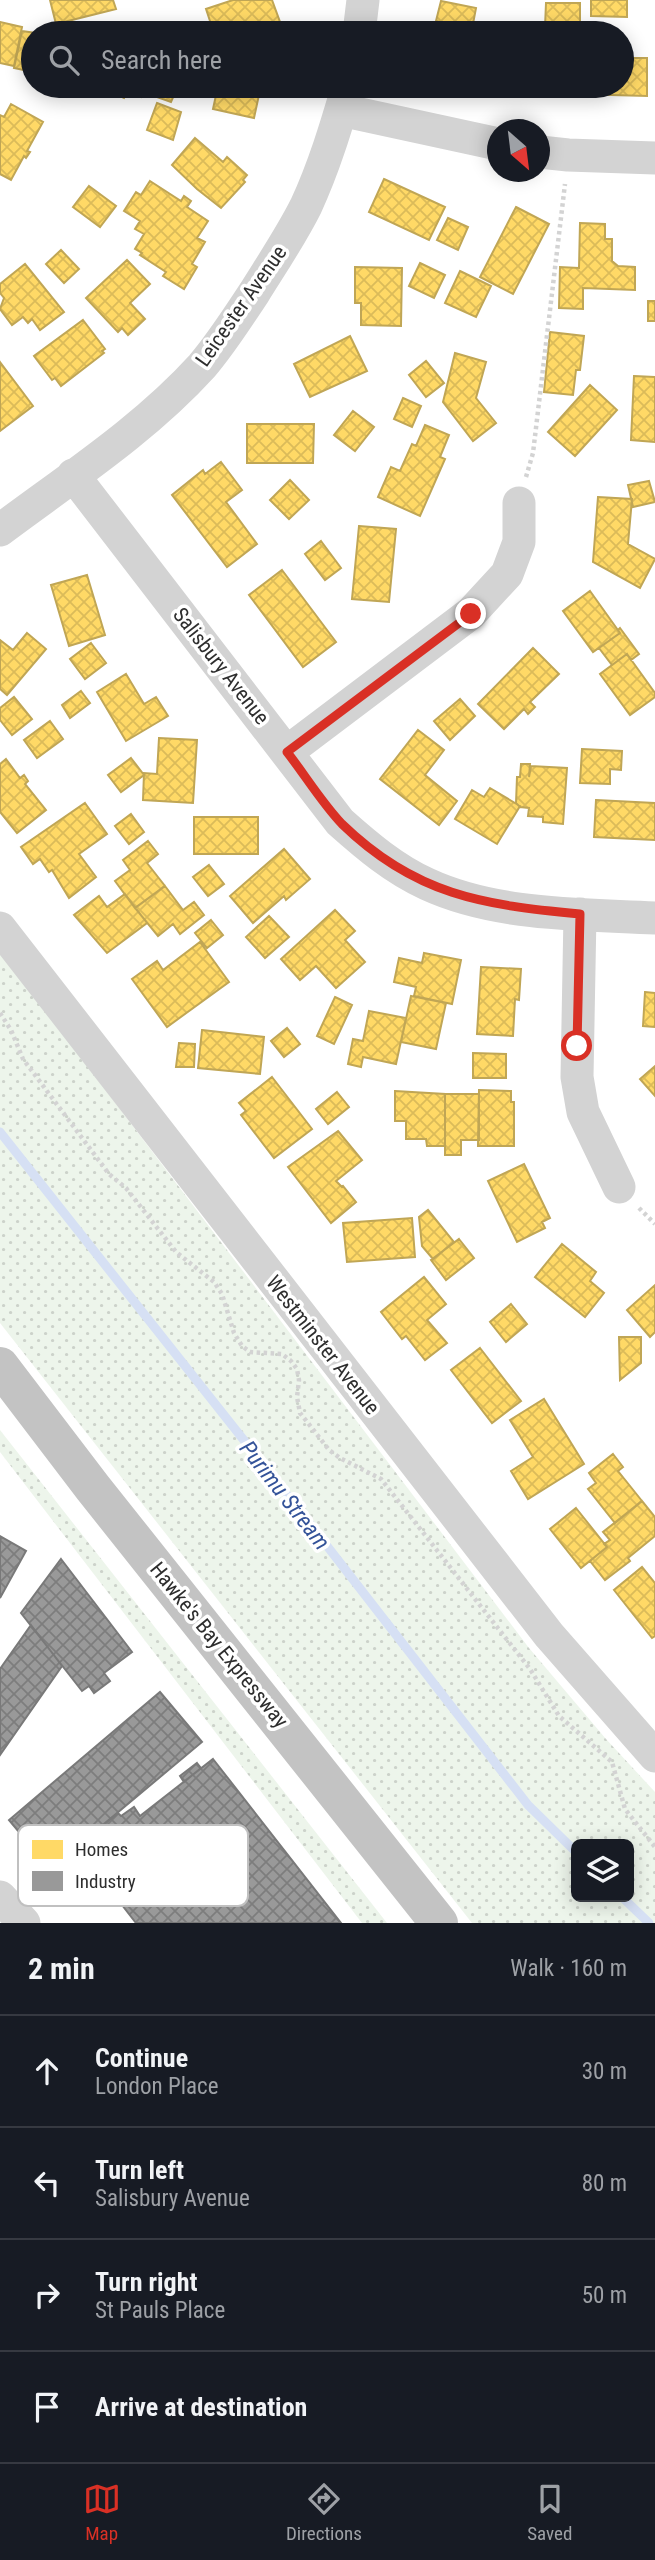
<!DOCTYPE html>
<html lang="en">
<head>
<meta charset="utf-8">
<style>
	:root { --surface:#171b24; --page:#242831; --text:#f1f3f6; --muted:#9ea1a6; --line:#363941; --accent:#d93025 }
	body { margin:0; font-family:"Roboto Condensed",sans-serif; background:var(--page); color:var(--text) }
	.controls { position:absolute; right:21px; bottom:21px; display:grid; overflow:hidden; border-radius:10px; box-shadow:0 4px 18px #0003 }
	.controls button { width:63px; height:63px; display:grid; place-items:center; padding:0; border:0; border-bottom:2px solid var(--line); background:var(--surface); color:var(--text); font:35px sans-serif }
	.compass { position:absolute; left:487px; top:119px; width:63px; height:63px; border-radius:50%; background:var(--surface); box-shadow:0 4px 18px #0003; rotate:152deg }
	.stop { position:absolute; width:21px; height:21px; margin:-16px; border:5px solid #d93025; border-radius:50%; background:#fff }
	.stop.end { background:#d93025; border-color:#fff; box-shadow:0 2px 7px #0008 }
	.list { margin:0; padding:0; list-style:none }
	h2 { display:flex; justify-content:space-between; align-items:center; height:91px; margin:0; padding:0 28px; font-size:30px }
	h2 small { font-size:23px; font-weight:400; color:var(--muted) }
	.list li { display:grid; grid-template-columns:46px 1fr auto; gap:21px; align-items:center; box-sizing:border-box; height:112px; padding:0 28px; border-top:2px solid var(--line) }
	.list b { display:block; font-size:26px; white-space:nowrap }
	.list p { margin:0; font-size:23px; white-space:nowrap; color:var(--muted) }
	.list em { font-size:23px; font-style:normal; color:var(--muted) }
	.icon { flex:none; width:38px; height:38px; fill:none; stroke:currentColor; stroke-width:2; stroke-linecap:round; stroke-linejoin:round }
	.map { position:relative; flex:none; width:655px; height:1923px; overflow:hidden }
	.search { position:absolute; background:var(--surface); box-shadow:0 4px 18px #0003; left:21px; right:21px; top:21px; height:77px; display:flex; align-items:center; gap:18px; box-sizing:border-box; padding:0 24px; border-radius:38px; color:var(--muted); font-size:26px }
	.sheet { height:539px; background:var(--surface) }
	nav { display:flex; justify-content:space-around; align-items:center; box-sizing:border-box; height:98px; border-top:2px solid var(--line); background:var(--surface); font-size:19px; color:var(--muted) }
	nav a { display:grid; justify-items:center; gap:4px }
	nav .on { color:var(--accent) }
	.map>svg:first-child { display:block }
	.grass { fill:url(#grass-dots); fill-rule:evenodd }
	.homes { fill:url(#homes-cross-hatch); stroke:#c0a655; stroke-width:2 }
	.industry { fill:url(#industry-cross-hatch); stroke:#797979; stroke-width:2 }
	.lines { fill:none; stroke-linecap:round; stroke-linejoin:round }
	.stream { stroke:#d6e0f4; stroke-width:9 }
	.path { stroke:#d3d3d3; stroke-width:4.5; stroke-dasharray:3.5 3.5; stroke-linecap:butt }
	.minor { stroke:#d3d3d3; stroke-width:33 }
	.trunk { stroke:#c3c3c3; stroke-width:38 }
	.route { stroke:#d93025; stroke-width:9 }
	.labels { text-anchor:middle; stroke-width:7; stroke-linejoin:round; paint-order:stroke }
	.street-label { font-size:21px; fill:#2e2e2e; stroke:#fff }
	.water-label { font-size:23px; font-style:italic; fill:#345399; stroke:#fff }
	.key { fill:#fff; stroke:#c0c0c0; stroke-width:2 }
	.key-label { font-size:19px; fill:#2e2e2e }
</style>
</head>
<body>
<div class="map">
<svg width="655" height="1923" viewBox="0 0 655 1923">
	<defs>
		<pattern id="grass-dots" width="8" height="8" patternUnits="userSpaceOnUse" patternTransform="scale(1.75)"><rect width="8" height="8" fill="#edf5eb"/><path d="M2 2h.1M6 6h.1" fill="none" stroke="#ccd2ca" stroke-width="1.8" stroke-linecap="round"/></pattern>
		<pattern id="homes-cross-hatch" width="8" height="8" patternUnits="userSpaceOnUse" patternTransform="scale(1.75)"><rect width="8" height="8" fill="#ffd966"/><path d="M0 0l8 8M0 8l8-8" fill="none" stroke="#dbbb59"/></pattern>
		<pattern id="industry-cross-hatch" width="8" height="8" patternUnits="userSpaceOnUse" patternTransform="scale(1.75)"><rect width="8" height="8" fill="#999"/><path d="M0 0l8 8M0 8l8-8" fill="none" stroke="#7d7d7d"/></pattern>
	</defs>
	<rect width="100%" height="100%" fill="#fff"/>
	<path class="grass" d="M 0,951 L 529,1648 L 606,1739 L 655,1792 L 655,1923 L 472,1923 L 0,1323 ZM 576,1844 L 629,1844 L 629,1897 L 576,1897 Z
		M 0,1430 L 387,1923 L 362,1923 L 0,1452 Z"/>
	<path class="homes" d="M 50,0 L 113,0 L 116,9 L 56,24 Z
		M 233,0 L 272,0 L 280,22 L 248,33 L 214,33 L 206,9 Z
		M 591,0 L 627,0 L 627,17 L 591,16 Z
		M 441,1 L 476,8 L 472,29 L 436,21 Z
		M 546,3 L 580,3 L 580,28 L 545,27 Z
		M 0,22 L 22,27 L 14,66 L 0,63 Z
		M 22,31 L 36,33 L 33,33 L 33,72 L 14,68 Z
		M 622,58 L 647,58 L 647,96 L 575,94 L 575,86 L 622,86 Z
		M 104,86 L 129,86 L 124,98 L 103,89 Z
		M 140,86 L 178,86 L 171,102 L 143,92 L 141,97 L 136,95 Z
		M 218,86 L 267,86 L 266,91 L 260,90 L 254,118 L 213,109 Z
		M 536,86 L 573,86 L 573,94 L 536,93 Z
		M 157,103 L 181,112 L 173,140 L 147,130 Z
		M 11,104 L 43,122 L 27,151 L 30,152 L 26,158 L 24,156 L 11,180 L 0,174 L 0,115 L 4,117 Z
		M 195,138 L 223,162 L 227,157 L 247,175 L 243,180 L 245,182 L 221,208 L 197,189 L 172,165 Z
		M 384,179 L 445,207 L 429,240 L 369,212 Z
		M 150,181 L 181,201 L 184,196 L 191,201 L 187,207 L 208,221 L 197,238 L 205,242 L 192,264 L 197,267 L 184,289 L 163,276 L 166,272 L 140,255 L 142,253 L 135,249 L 144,234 L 135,229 L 140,221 L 124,211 L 136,192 L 141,195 Z
		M 89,186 L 116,206 L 100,227 L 73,207 Z
		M 516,207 L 549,224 L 513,294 L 480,277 Z
		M 448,218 L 468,227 L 458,250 L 437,240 Z
		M 580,223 L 605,224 L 605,239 L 612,239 L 612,261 L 618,266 L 635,267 L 635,290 L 583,288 L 583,309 L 559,308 L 560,267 L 579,268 Z
		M 61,250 L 79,269 L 64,283 L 46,264 Z
		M 127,260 L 150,284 L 130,303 L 145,319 L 128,335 L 122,328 L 118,332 L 86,298 Z
		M 420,263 L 445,275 L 434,298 L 409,286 Z
		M 25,264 L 64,312 L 40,330 L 32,319 L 28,323 L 23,317 L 12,325 L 0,309 L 4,298 L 0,293 L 0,284 Z
		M 355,267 L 402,268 L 401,326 L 361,325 L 361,303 L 355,303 Z
		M 460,271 L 491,286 L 476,317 L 445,303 Z
		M 648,301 L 655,301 L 655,321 L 648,321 Z
		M 83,320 L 105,349 L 102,351 L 104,353 L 61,386 L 55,378 L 52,380 L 34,356 Z
		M 550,332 L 584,336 L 580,370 L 576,370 L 573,395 L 544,392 Z
		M 350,336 L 367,371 L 310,397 L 294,364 Z
		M 455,353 L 486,362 L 476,398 L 496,423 L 473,441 L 443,402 Z
		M 426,361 L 444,383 L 426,397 L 409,375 Z
		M 0,362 L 33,406 L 0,431 Z
		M 634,376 L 655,377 L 655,442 L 631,440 Z
		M 590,385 L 617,410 L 575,456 L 548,432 Z
		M 403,398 L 421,406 L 412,427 L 394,419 Z
		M 353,411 L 374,427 L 355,451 L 334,435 Z
		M 247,424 L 314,424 L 313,463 L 247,463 Z
		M 425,425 L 449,435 L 440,457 L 445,459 L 420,516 L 378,497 L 391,467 L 400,471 L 412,444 L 416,446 Z
		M 221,462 L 242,490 L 226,502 L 257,544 L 227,567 L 172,495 L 203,470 L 205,474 Z
		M 290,480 L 309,500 L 289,519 L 270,500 Z
		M 649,481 L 655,502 L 633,507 L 628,485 Z
		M 598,497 L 632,499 L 628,544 L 655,559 L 640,588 L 593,562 Z
		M 359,526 L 396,529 L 389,602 L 352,599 Z
		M 321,541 L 341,568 L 325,580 L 305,554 Z
		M 282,570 L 336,642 L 303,667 L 249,595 Z
		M 87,575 L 105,635 L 69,646 L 51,585 Z
		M 590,591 L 620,633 L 593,652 L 563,611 Z
		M 620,628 L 639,654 L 631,660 L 627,654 L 612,665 L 599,648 L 620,633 L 618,630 Z
		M 27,633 L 46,649 L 7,695 L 0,689 L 0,640 L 13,650 Z
		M 91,643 L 106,663 L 85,679 L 70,659 Z
		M 533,648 L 559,674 L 530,702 L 535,707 L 528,714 L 524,709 L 504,729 L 478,704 Z
		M 627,654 L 655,693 L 655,697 L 630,715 L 600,674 Z
		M 126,674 L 144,704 L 156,697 L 168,716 L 126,741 L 97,692 Z
		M 81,691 L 90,703 L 70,718 L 62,705 Z
		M 14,697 L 32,719 L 12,735 L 0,720 L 0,708 Z
		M 460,699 L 475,716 L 450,740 L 434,721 Z
		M 50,721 L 63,739 L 37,758 L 24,740 Z
		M 418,730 L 444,750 L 425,775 L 457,801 L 439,825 L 380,779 Z
		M 159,738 L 197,740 L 193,803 L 143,800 L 144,773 L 157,774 Z
		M 582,749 L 622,751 L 621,770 L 610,769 L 610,784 L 580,783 Z
		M 131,758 L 144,775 L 121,792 L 108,775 Z
		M 6,759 L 20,778 L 24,775 L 28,781 L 25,784 L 46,810 L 17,833 L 0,812 L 0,764 Z
		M 521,764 L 530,764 L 529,777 L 531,766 L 567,768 L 563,824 L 543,822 L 543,817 L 528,816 L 529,808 L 520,807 L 516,803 L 517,777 L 520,777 Z
		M 490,788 L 520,806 L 497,844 L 455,819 L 472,790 L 484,797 Z
		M 596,800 L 655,803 L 655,840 L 594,837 Z
		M 85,803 L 107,834 L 79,854 L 96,877 L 69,898 L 52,870 L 49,872 L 40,859 L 33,864 L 21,847 Z
		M 131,814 L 144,832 L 129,844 L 115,826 Z
		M 194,817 L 258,817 L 258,854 L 194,854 Z
		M 148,841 L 158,854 L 147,863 L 165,886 L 135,908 L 115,881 L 130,870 L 123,860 Z
		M 284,849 L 310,879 L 286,900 L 284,896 L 253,923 L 230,896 Z
		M 209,865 L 224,884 L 208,896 L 193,877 Z
		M 165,886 L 183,910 L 194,902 L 204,915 L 180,934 L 173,924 L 158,936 L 135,908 Z
		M 125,894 L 147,923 L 107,953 L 74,915 L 99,896 L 107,907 Z
		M 335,910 L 355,931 L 345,940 L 365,962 L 336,988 L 316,966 L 300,980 L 281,959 Z
		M 269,916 L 289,937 L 265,958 L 246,937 Z
		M 211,920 L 223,935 L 207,948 L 195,933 Z
		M 200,942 L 229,982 L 167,1027 L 132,979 L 157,961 L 163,970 Z
		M 424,953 L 461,960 L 452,1004 L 414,996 L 416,987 L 394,982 L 399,958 L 422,963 Z
		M 481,967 L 521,969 L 519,1000 L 515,999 L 513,1036 L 477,1034 Z
		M 645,992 L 655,993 L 655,1027 L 643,1026 Z
		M 411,996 L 446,1003 L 436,1049 L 401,1042 Z
		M 335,997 L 352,1005 L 334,1044 L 317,1036 Z
		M 369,1011 L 406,1018 L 396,1064 L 363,1057 L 361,1067 L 348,1064 L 353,1039 L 363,1041 Z
		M 287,1028 L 300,1044 L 284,1057 L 271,1041 Z
		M 202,1030 L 264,1037 L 260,1074 L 198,1068 Z
		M 179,1043 L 195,1044 L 194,1067 L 176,1067 Z
		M 473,1053 L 506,1054 L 506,1078 L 473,1078 Z
		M 655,1066 L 655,1096 L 640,1079 Z
		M 272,1077 L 312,1129 L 274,1158 L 241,1115 L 246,1111 L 239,1103 Z
		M 479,1090 L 511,1091 L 511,1102 L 514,1102 L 514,1146 L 478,1146 Z
		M 395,1091 L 445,1094 L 445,1146 L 427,1146 L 426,1139 L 406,1139 L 406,1121 L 395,1121 Z
		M 337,1092 L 349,1107 L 328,1124 L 316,1109 Z
		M 445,1094 L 479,1094 L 479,1140 L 461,1140 L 461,1155 L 445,1155 Z
		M 338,1131 L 362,1160 L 336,1181 L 342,1187 L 343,1186 L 356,1202 L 331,1223 L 288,1167 Z
		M 524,1164 L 550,1218 L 542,1222 L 545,1228 L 517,1242 L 488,1181 Z
		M 428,1210 L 454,1242 L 433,1259 L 422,1246 L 419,1217 Z
		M 412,1218 L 415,1257 L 347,1262 L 343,1223 Z
		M 459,1239 L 474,1258 L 446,1280 L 431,1260 Z
		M 562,1244 L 596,1272 L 590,1281 L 604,1293 L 585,1317 L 535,1277 Z
		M 424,1277 L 446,1304 L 427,1320 L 447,1343 L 425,1360 L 406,1336 L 402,1339 L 381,1312 Z
		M 655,1285 L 655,1332 L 650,1337 L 627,1310 Z
		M 511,1304 L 527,1324 L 506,1342 L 490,1322 Z
		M 619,1337 L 641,1337 L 641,1363 L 620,1380 Z
		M 480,1348 L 521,1401 L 492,1423 L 451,1370 Z
		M 544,1399 L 584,1464 L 528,1499 L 511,1471 L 533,1457 L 510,1420 Z
		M 613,1454 L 623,1467 L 618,1471 L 642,1501 L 615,1523 L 588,1489 L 596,1483 L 589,1473 Z
		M 642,1501 L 655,1517 L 655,1536 L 628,1558 L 630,1561 L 605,1580 L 590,1561 L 607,1547 L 604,1544 L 610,1540 L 603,1532 Z
		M 576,1508 L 607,1547 L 581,1568 L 550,1529 Z
		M 642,1567 L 655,1583 L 655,1636 L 652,1638 L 614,1590 Z"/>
	<path class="industry" d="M 0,1536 L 26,1551 L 0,1598 Z
		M 61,1559 L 132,1652 L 104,1673 L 110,1681 L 94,1693 L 89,1686 L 82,1691 L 21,1613 Z
		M 31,1625 L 62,1666 L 0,1755 L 0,1669 Z
		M 160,1692 L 202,1742 L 50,1869 L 9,1820 Z
		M 213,1759 L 341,1923 L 136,1923 L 77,1847 L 118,1813 L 121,1816 L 134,1807 L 140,1816 Z
		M 197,1763 L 201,1768 L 184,1782 L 180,1776 Z"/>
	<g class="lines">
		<path class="stream" d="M 0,1132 L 303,1515 L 528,1805 L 576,1852
			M 622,1897 L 649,1923"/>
		<path class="path" d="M 526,477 L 533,453 L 565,184
			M 0,1013 L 11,1030 L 23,1059 L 109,1174 L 126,1188 L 176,1252 L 214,1282 L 222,1294 L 234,1333 L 242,1346 L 250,1352 L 282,1354 L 291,1361 L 297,1369 L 299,1380 L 297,1397 L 300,1413 L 308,1423 L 329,1450 L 340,1458 L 381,1479 L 530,1669 L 559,1716 L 612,1762 L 625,1809 L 655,1847
			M 639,1208 L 655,1224"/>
		<path class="minor" d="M 359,33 L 363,0
			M 341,110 L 498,144
			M 540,152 L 568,155 L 655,158
			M 73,475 L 340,822 C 367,846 394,869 427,884 C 496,916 581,914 655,918
			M 0,530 C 68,479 144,430 202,366 C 221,344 238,317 254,293 C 272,264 291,236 306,206 C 324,167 336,127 348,86
			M 287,752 L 471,613 L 507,574 L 519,542 L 519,503
			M 580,914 L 577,1077 L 583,1112 L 619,1187
			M 0,928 L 549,1635 L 655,1756
			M 0,1897 L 24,1923"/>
		<path class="trunk" d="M 0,1366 L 93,1488 L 439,1923"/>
	</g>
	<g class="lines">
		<path class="route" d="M 471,614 L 287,752 C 305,775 322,803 342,824 C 415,895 483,905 580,914 L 577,1046"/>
	</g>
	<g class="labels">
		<g class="street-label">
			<text transform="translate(241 306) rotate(-55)" y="7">Leicester Avenue</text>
			<text transform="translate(221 666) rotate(52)" y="7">Salisbury Avenue</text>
			<text transform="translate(323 1345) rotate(52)" y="7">Westminster Avenue</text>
			<text transform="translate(219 1645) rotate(51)" y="7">Hawke's Bay Expressway</text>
		</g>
		<g class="water-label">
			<text transform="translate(285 1495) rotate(52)" y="8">Purimu Stream</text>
		</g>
	</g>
	<rect x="18" y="1825" width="230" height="81" rx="10" class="key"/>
	<rect x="32" y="1840" width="31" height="19" fill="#ffd966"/>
	<rect x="32" y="1871" width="31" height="20" fill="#999"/>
	<g class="key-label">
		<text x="75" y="1856">Homes</text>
		<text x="75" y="1888">Industry</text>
	</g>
</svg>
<div class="controls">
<button><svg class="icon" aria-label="layers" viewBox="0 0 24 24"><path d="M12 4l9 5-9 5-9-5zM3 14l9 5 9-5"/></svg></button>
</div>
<svg class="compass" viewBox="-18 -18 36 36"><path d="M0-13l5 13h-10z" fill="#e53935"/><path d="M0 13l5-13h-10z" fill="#9ea1a6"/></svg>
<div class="stop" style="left:577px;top:1046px"></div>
<div class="stop end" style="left:471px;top:614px"></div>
<div class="search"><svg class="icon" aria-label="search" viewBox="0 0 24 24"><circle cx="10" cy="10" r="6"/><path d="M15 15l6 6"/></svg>Search here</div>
</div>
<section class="sheet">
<h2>2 min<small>Walk · 160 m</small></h2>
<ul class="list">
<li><svg class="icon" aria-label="ahead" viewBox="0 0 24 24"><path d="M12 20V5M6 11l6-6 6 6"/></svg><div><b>Continue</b><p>London Place</p></div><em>30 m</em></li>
<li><svg class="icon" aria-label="left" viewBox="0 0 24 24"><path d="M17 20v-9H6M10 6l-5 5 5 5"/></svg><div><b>Turn left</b><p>Salisbury Avenue</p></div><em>80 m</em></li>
<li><svg class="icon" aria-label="right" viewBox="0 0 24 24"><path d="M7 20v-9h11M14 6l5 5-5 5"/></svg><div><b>Turn right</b><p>St Pauls Place</p></div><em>50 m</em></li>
<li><svg class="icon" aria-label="arrive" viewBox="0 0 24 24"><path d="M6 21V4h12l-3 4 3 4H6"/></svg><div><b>Arrive at destination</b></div></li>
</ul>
</section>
<nav>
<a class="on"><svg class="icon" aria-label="map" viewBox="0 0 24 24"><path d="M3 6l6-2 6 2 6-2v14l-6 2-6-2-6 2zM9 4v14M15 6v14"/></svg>Map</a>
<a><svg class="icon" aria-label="directions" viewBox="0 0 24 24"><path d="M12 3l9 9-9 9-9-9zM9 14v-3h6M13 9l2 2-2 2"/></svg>Directions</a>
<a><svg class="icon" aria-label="saved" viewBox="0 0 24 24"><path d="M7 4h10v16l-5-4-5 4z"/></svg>Saved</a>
</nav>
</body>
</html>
